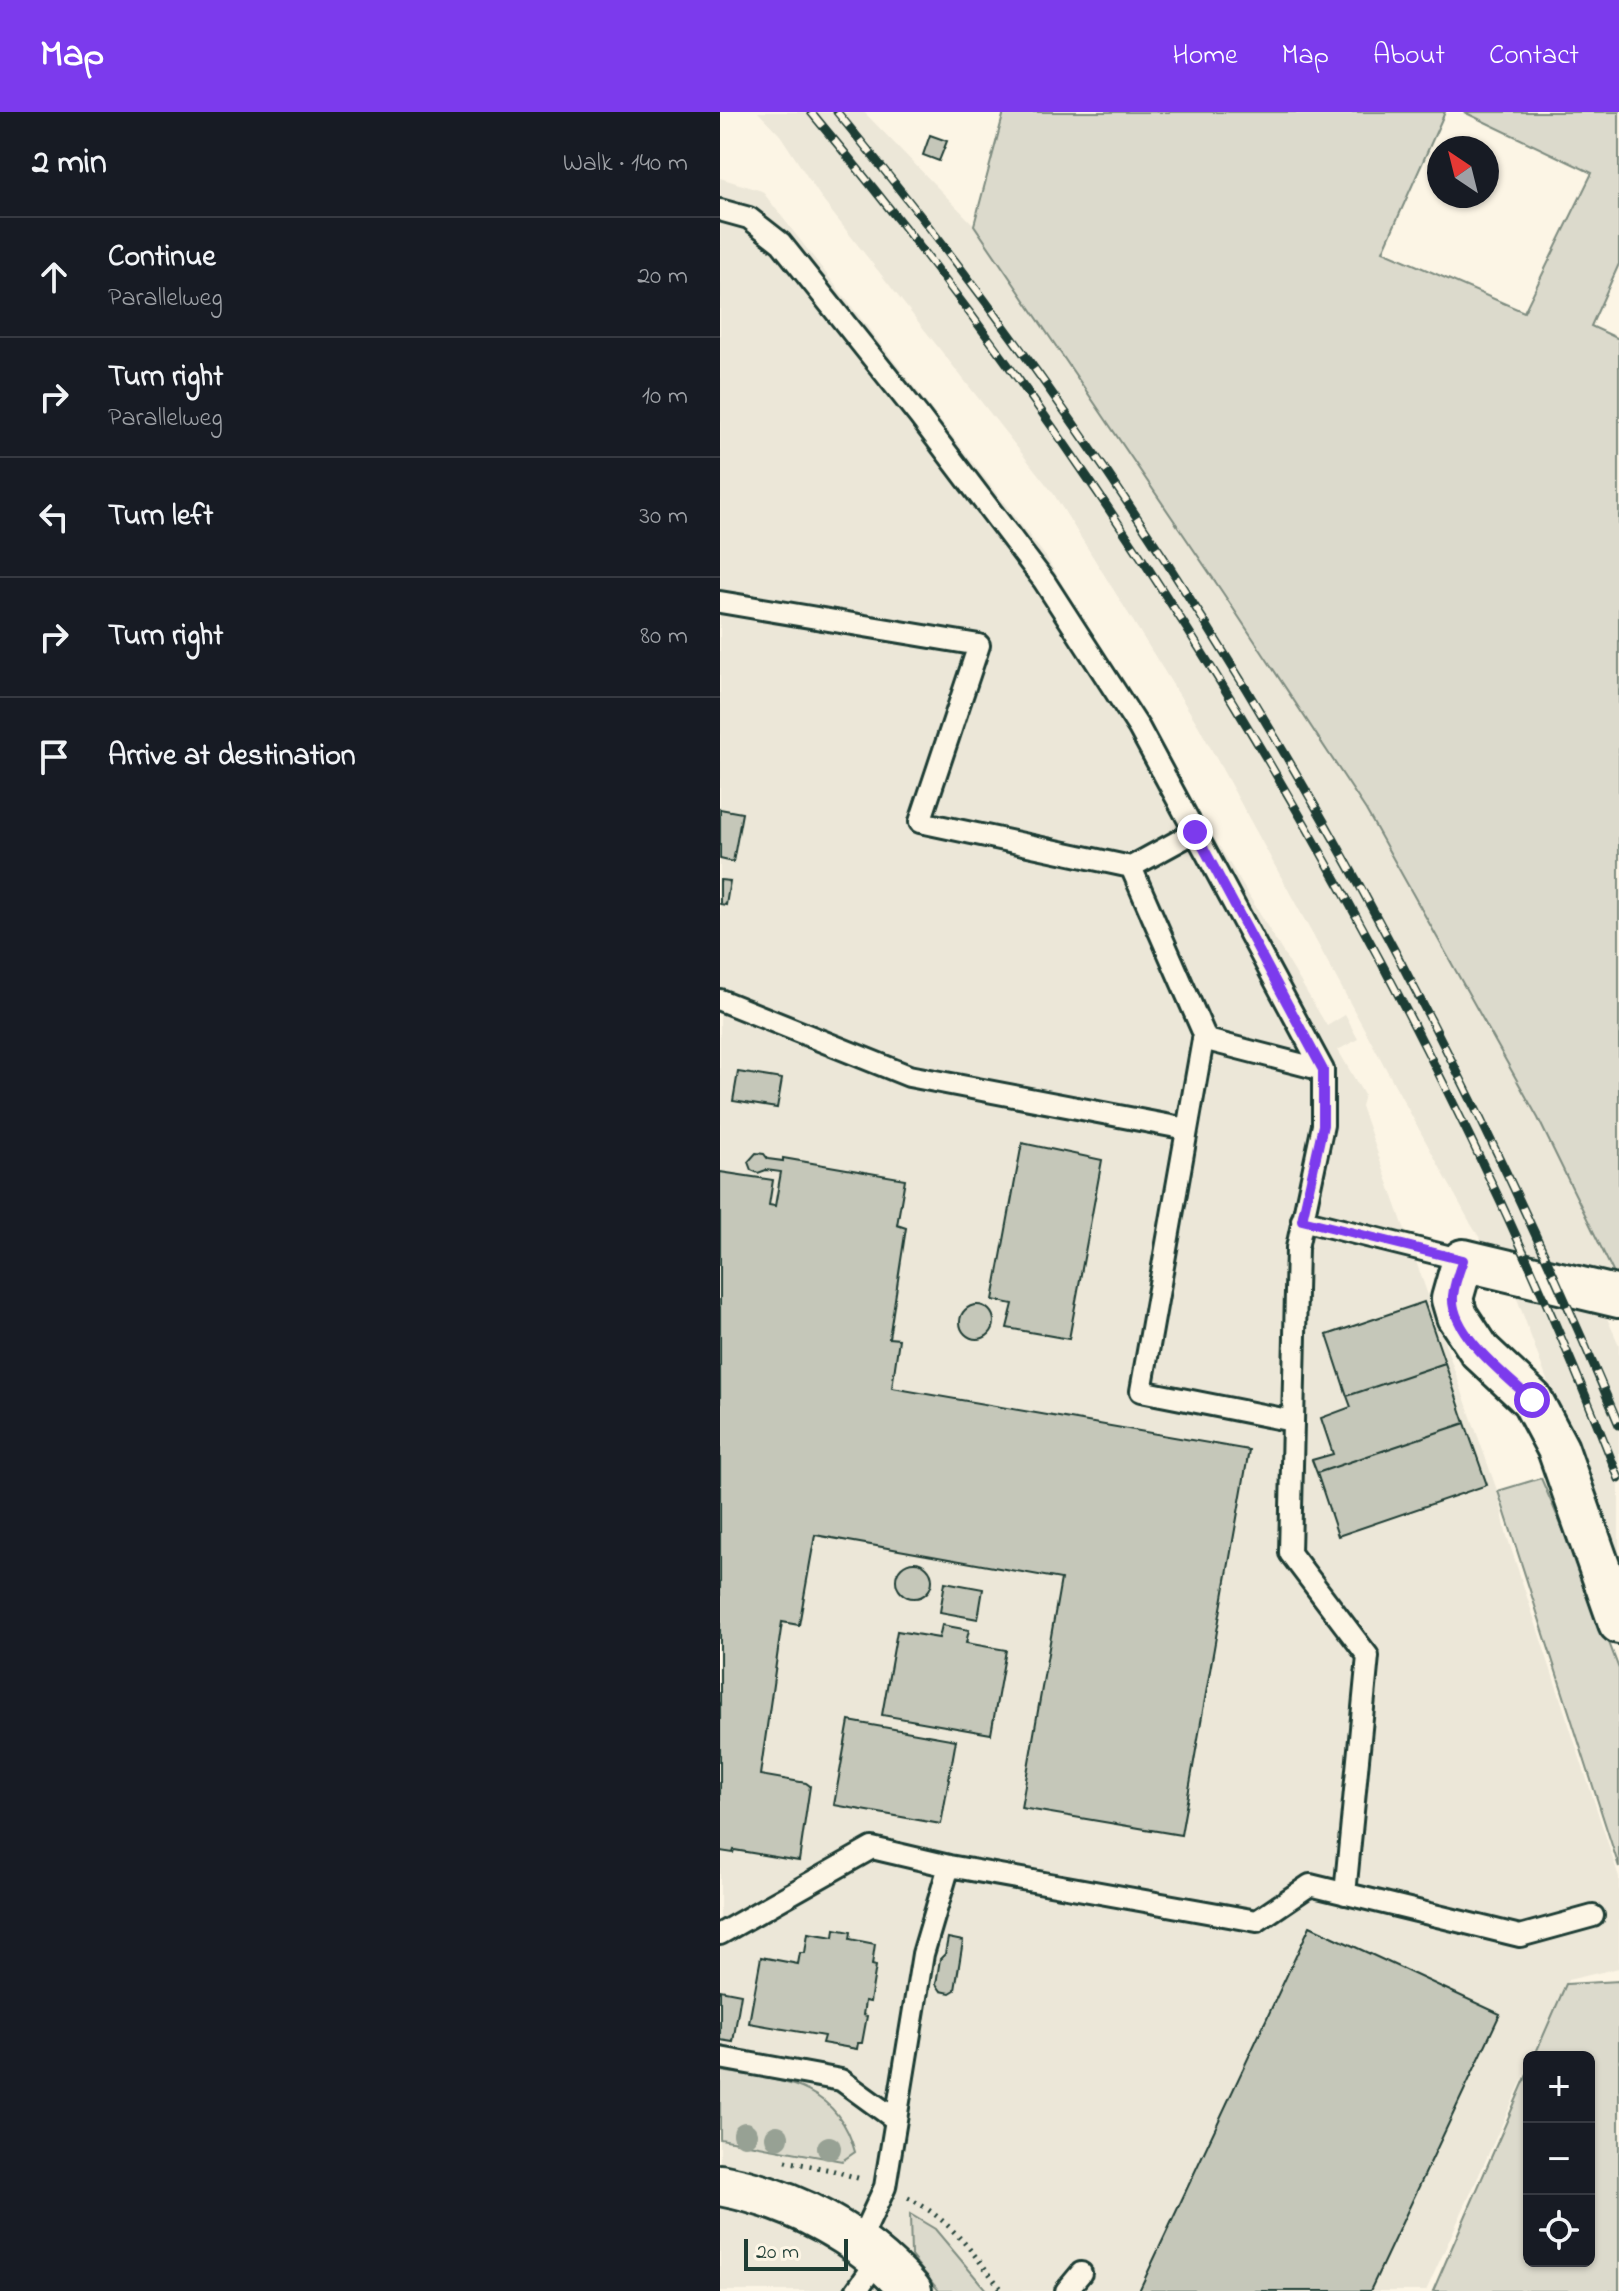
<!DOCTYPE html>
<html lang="en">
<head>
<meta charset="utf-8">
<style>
	:root { --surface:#171b24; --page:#242831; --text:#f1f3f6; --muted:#9ea1a6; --line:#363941; --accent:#7c3aed }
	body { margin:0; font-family:"Indie Flower",sans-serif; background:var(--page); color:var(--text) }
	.controls { position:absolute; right:24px; bottom:24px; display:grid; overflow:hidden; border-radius:12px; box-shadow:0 2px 6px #0004 }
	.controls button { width:72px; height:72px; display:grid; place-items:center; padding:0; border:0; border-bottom:2px solid var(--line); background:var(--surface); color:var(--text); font:40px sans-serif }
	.compass { position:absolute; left:707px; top:24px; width:72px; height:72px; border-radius:50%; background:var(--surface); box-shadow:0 2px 6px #0004; rotate:325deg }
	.scale { position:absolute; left:24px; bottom:20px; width:104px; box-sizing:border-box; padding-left:8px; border:4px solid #1f3d34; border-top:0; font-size:22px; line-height:28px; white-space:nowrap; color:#1f3d34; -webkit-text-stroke:6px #fcf5e5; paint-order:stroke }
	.stop { position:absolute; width:24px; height:24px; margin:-18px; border:6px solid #7c3aed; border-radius:50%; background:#fff }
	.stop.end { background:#7c3aed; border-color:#fff; box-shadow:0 2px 8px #0008 }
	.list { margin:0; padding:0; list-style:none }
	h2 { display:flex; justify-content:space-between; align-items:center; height:104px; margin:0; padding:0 32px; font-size:34px }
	h2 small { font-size:26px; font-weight:400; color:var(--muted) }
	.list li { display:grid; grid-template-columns:52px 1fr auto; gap:24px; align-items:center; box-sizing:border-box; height:120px; padding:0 32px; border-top:2px solid var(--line) }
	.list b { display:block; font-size:30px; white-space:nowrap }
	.list p { margin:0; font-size:26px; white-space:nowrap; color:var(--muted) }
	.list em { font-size:26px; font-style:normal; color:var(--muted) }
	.icon { flex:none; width:44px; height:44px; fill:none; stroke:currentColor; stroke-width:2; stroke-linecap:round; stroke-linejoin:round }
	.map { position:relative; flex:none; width:899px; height:2179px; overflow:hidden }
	header { display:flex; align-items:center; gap:48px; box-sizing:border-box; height:112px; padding:0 40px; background:var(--accent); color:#fff }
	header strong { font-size:38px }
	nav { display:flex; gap:44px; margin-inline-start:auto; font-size:28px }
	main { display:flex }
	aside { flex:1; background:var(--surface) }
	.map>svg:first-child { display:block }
	.built { fill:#ece7d8 }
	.green { fill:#dcdacc; stroke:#7e8c80; stroke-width:2 }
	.building { fill:#c5c7b9; stroke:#1f3d34; stroke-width:2 }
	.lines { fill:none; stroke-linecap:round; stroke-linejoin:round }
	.service-casing { stroke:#1f3d34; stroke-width:26 }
	.minor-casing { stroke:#1f3d34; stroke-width:46 }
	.path { stroke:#1f3d34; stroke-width:5; stroke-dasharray:2 6; stroke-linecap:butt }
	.service { stroke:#fcf5e5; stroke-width:20 }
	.minor { stroke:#fcf5e5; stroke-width:40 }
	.rail-casing { stroke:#1f3d34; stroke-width:9 }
	.rail { stroke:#fcf5e5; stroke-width:6; stroke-dasharray:18; stroke-linecap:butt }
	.tree { fill:#97a194 }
	.route { stroke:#7c3aed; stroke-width:10 }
</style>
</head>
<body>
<header>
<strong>Map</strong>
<nav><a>Home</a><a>Map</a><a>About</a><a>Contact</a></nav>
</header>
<main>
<aside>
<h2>2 min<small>Walk · 140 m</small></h2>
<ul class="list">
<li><svg class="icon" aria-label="ahead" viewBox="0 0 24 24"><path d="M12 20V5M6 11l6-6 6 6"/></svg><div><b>Continue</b><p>Parallelweg</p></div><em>20 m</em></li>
<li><svg class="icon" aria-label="right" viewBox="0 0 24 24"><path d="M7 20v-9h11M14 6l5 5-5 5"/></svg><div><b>Turn right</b><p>Parallelweg</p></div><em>10 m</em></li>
<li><svg class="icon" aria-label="left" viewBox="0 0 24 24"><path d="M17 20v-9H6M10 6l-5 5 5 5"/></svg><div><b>Turn left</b></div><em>30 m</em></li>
<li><svg class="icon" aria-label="right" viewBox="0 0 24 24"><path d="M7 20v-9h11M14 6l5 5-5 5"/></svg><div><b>Turn right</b></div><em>80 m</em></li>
<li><svg class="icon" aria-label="arrive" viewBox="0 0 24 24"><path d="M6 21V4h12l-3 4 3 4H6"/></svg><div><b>Arrive at destination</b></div></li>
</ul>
</aside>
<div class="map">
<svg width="899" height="2179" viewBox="0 0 899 2179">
	<rect width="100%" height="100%" fill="#fcf5e5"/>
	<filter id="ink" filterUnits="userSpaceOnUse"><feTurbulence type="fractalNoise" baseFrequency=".0125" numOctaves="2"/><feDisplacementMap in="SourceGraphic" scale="16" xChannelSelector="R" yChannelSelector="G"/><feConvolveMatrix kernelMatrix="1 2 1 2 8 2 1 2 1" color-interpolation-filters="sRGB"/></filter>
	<g filter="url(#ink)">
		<path class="built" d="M 38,0 L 144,0 L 254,113 L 503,481 L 646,698 L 818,1006 L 896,1166 L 883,1197 L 899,1233 L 899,1465 L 794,1178 L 752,1114 L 478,613 L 333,381 L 104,90 L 60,23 Z
			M 0,66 L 42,79 L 326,445 L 607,914 L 625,903 L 638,927 L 618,938 L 644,983 L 641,994 L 779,1384 L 786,1421 L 899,1765 L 899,1856 L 848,1868 L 813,1945 L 809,1945 L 809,1953 L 706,2179 L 0,2179 Z"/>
		<path class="green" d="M 284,0 L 725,0 L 663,139 L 804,200 L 872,61 L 744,0 L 899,0 L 899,152 L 871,214 L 899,227 L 899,1161 L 896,1166 L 818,1006 L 646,698 L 503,481 L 254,113 Z
			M 821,1366 L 870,1480 L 899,1557 L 899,1755 L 778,1379 Z
			M 899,1869 L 899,2179 L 713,2179 L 809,1958 L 809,2149 L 869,2149 L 869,1945 L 814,1945 L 846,1872 Z
			M 0,1959 C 61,1968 117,1971 135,2040 L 122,2049 L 0,2027 Z
			M 190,2102 L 215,2117 L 267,2179 L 219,2179 L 191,2144 Z"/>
		<path class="building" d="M 210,23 L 227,29 L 219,49 L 203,43 Z
			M 0,697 L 22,701 L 13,750 L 0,747 Z
			M 0,768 L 10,769 L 6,793 L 0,792 Z
			M 18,960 L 62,967 L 57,996 L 13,989 Z
			M 302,1031 L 382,1048 L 349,1227 L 287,1216 L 293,1192 L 273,1188 Z
			M 36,1041 L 44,1042 L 48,1047 L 63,1049 L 63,1046 L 185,1067 L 177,1113 L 186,1116 L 169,1226 L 179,1227 L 172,1276 L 529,1338 L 461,1723 L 301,1696 L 341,1467 L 95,1423 L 79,1513 L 62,1510 L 40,1663 L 86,1671 L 90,1674 L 79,1749 L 14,1738 L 13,1741 L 0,1739 L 0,1060 L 53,1068 L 49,1093 L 55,1094 L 61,1060 L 46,1058 L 38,1061 L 31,1058 L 28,1050 Z
			M 704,1190 L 725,1251 L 627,1284 L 607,1223 Z
			M240 1210a17 17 0 1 1 34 0a17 17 0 1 1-34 0Z
			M 725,1251 L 745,1311 L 597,1361 L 592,1348 L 613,1342 L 601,1306 L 631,1295 L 627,1284 Z
			M 745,1311 L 767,1373 L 618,1424 L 597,1361 Z
			M176 1468a18 18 0 1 1 36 0a18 18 0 1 1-36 0Z
			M 225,1470 L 263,1477 L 258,1507 L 220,1500 Z
			M 222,1513 L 249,1518 L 246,1531 L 286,1538 L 271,1622 L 162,1603 L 177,1519 L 219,1526 Z
			M 129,1609 L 236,1628 L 221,1712 L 114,1693 Z
			M 590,1814 L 780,1902 L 650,2179 L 419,2179 Z
			M 115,1817 L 131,1820 L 130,1827 L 155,1832 L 152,1853 L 156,1854 L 150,1890 L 145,1889 L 143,1903 L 147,1904 L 142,1931 L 138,1931 L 137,1937 L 102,1931 L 104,1924 L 29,1911 L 41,1845 L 78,1852 L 80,1841 L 85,1841 L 88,1821 L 114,1825 Z
			M 228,1826 L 243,1829 L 235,1878 L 230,1881 L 221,1879 L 216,1872 L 220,1847 L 225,1842 Z
			M 0,1878 L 21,1882 L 13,1930 L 0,1928 Z"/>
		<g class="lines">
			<defs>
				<path id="service" d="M 0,98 L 29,106 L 61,131 L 199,304 L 324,469 L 419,616 L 603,958 L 603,1013 L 577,1136 L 570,1441 L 648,1544 L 625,1782
					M 0,490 L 259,533 L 200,710 L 411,755 L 475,720
					M 411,755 L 484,922 L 421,1279 L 573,1309
					M 0,888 L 189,964 L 467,1017
					M 483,927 L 603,958
					M 582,1108 L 743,1148
					M 0,1822 L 152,1736 L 229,1754 L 537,1809 L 590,1773 L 800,1824 L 873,1804
					M 0,1946 L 121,1968 L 176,2008
					M 139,2131 L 165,2075 L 203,1842 L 229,1754
					M 136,2179 L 158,2148
					M 346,2179 L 361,2161"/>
				<path id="minor" d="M 899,1185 L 743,1148 L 732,1187 L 737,1204 L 760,1239 L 812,1288 L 838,1337 L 899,1511
					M 0,2073 C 74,2087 141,2122 191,2179"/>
			</defs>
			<use href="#service" class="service-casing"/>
			<use href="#minor" class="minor-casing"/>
			<path class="path" d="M 66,2049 L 111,2058 L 141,2067
				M 188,2086 C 230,2106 254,2143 283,2179"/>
			<use href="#service" class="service"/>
			<use href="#minor" class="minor"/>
			<defs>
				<path id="rail" d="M 91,0 C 426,401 709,880 899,1367
					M 117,0 C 444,396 701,840 899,1313"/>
			</defs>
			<use href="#rail" class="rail-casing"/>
			<use href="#rail" class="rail"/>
		</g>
		<g class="tree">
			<circle cx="25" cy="2022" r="12"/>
			<circle cx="57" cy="2025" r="12"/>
			<circle cx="109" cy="2036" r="12"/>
		</g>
	</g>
	<g class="lines" filter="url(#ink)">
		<path class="route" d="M 475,720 L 603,958 L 603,1013 L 582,1108 L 743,1148 C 739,1159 734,1172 733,1184 C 730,1222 787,1264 812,1288"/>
	</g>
</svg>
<div class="controls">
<button>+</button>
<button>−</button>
<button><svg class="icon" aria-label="locate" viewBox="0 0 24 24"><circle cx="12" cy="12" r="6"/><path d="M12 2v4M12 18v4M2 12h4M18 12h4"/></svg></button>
</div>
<svg class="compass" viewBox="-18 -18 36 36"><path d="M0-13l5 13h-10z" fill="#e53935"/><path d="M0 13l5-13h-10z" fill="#9ea1a6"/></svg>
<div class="scale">20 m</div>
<div class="stop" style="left:812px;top:1288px"></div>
<div class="stop end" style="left:475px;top:720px"></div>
</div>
</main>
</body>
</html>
